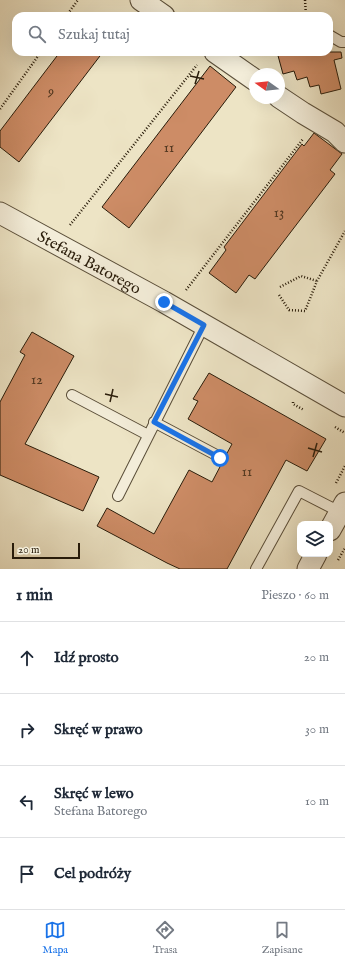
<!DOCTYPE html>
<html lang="pl">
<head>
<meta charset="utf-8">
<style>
	:root { --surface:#fff; --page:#f2f2f3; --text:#1f2937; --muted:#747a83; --line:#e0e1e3; --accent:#1a73e8 }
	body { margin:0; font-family:"IM FELL English",serif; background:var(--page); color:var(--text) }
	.controls { position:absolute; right:12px; bottom:12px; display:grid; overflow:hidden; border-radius:8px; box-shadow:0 4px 16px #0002 }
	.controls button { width:36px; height:36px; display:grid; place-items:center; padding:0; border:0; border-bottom:1px solid var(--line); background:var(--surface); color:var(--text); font:20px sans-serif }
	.compass { position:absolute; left:249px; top:68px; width:36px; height:36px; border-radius:50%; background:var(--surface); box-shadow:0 4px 16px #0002; rotate:285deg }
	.scale { position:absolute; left:12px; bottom:10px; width:68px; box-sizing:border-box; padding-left:4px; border:2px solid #291c0a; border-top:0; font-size:11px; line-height:14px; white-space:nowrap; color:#291c0a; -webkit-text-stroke:3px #f3edd9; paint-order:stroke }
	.stop { position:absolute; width:12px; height:12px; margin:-9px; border:3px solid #1a73e8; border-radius:50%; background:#fff }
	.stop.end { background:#1a73e8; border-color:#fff; box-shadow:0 1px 4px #0008 }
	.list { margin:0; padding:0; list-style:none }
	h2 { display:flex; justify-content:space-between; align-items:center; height:52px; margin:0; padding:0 16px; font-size:17px }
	h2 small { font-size:13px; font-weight:400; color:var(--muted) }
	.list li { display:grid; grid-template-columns:26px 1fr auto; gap:12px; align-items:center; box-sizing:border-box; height:72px; padding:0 16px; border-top:1px solid var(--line) }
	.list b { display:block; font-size:15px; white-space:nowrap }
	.list p { margin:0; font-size:13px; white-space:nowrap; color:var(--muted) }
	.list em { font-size:13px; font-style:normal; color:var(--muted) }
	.icon { flex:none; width:22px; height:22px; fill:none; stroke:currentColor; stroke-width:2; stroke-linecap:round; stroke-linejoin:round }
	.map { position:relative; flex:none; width:345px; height:569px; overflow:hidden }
	.search { position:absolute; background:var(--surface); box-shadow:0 4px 16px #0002; left:12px; right:12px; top:12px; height:44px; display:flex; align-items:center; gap:10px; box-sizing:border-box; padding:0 14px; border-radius:12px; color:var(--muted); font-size:15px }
	.sheet { height:340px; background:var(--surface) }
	nav { display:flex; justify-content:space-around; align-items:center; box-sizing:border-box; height:56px; border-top:1px solid var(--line); background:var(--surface); font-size:11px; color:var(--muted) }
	nav a { display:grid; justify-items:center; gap:2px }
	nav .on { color:var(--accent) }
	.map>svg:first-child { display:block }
	.building { fill:#cd8c66; stroke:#291c0a }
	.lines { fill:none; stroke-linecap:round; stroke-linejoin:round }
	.lane-casing { stroke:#5a4e39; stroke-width:12 }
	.street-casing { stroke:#5a4e39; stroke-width:23 }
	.path { stroke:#291c0a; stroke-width:2.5; stroke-dasharray:1 2; stroke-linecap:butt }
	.lane { stroke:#f3edd9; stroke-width:10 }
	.street { stroke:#f3edd9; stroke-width:21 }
	.route { stroke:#1a73e8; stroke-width:5 }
	.ticks { fill:none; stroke:#291c0a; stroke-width:1.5 }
	.labels { text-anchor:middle; stroke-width:4; stroke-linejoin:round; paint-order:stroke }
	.number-label { font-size:14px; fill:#523821 }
	.street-label { font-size:16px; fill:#291c0a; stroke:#f3edd9 }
</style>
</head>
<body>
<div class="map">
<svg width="345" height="569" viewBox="0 0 345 569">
	<rect width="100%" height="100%" fill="#ede4c5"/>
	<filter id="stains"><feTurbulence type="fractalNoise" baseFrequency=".005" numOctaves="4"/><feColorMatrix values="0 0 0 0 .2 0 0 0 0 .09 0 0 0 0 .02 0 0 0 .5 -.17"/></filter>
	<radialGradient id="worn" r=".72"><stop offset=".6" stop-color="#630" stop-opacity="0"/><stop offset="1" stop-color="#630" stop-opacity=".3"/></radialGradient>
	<path class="building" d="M 60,52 L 103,52 L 19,162 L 0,147 L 0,131 Z
		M 277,52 L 341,52 L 342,58 L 334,60 L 341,89 L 321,94 L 319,85 L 310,87 L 307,77 L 297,80 L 294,71 L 283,74 Z
		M 210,66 L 236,87 L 129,228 L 102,207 Z
		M 314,133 L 342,154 L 330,170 L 335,174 L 255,279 L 249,275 L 236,293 L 209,273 L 226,250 L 224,247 L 302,144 L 304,146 Z
		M 32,332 L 74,356 L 25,444 L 99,477 L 83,511 L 0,475 L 0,402 L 25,355 L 20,352 Z
		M 209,373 L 326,439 L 307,471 L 286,460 L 227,569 L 180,569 L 167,563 L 97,526 L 107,508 L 154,534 L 189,470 L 212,482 L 222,463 L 226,460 L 226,455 L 232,444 L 188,419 L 198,401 L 193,399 Z"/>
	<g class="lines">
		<defs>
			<path id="lane" d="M 329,35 L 341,42 L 345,42
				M 72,395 L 148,435
				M 154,422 L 220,457
				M 118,496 L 204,325
				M 256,569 L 299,491 L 340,512"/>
			<g id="street">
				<path d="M 141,0 L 164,16"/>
				<path d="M 215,52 L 255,80"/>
				<path d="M 279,97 L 303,113 L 335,132 L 345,142"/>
				<path id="s1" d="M 0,213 L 164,302 L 345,406"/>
				<path d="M 330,530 L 345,503"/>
				<path d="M 308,569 L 316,554"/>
			</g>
		</defs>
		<use href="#lane" class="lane-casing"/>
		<use href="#street" class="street-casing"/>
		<path class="path" d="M 305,0 L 306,16
			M 66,16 L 78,0
			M 0,109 L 41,52
			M 70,225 L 197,65
			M 280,287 L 301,276 L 317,281
			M 186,290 L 303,139
			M 279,295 L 289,310 L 305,311 L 317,281 L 345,231
			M 293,402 L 293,404 L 304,410
			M 335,427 L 345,433
			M 336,483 L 345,466
			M 338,560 L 345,548"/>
		<use href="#lane" class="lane"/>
		<use href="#street" class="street"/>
	</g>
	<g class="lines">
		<path class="route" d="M 164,302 L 204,325 L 154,422 L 220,458"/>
	</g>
	<path class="ticks" d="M 190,76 L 204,79M 195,84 L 199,71M 105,394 L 118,397M 110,402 L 113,389M 308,448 L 322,452M 313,457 L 317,443"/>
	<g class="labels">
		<g class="number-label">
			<text x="51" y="96">9</text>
			<text x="169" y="152">11</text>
			<text x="279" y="217">13</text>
			<text x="37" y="384">12</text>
			<text x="247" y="476">11</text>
		</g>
		<g class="street-label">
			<text dy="6" stroke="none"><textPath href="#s1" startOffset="102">Stefana Batorego</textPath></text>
		</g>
	</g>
	<rect width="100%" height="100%" filter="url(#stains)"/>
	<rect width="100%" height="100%" fill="url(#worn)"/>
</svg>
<div class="controls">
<button><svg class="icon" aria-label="layers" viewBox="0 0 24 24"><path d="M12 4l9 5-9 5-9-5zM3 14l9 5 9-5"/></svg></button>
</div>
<svg class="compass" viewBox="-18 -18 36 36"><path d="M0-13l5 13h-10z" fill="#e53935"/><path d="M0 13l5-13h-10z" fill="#747a83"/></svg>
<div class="scale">20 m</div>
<div class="stop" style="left:220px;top:458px"></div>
<div class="stop end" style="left:164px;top:302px"></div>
<div class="search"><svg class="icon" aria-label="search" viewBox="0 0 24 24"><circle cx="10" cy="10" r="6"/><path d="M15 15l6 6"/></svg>Szukaj tutaj</div>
</div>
<section class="sheet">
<h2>1 min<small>Pieszo · 60 m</small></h2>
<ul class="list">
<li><svg class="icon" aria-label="ahead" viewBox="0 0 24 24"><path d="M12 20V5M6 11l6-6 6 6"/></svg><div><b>Idź prosto</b></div><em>20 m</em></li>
<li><svg class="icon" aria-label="right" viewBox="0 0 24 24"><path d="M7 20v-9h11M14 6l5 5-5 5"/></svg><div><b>Skręć w prawo</b></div><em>30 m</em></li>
<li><svg class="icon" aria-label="left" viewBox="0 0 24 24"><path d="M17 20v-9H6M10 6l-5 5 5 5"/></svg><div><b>Skręć w lewo</b><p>Stefana Batorego</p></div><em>10 m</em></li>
<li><svg class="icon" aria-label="arrive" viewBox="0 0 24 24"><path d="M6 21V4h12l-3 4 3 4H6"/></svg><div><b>Cel podróży</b></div></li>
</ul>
</section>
<nav>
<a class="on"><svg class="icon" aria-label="map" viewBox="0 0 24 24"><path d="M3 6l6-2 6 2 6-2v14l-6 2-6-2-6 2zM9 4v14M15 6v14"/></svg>Mapa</a>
<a><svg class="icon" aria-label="directions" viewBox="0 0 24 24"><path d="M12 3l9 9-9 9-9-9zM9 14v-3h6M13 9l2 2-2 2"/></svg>Trasa</a>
<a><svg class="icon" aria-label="saved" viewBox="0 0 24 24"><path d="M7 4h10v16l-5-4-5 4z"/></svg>Zapisane</a>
</nav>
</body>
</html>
